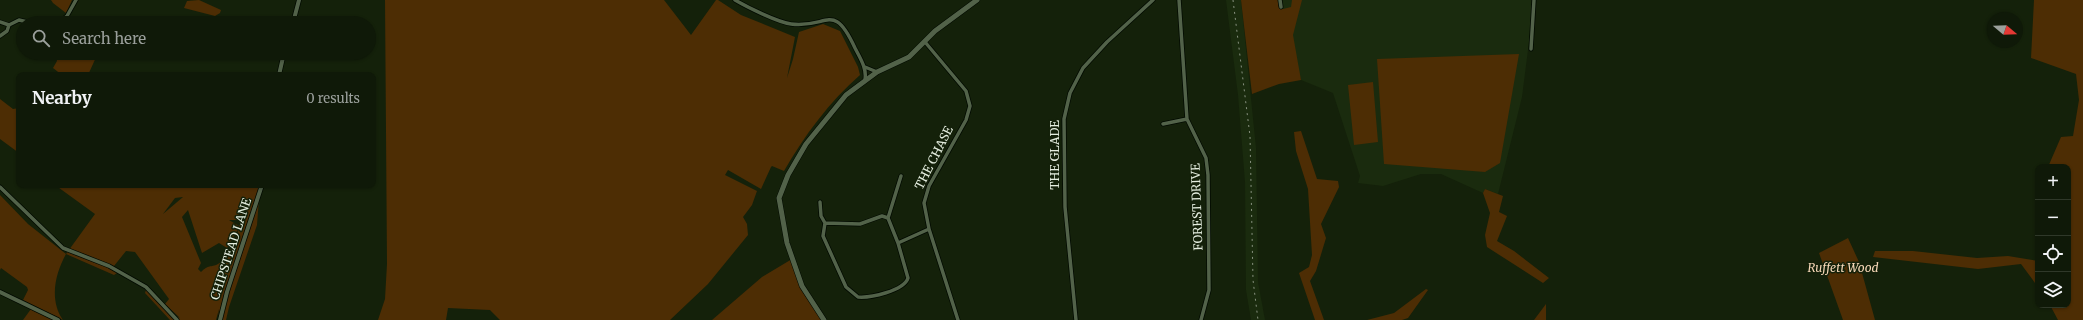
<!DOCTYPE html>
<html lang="en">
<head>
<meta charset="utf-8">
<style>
	:root { --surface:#0f1908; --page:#182212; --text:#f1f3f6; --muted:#9ba09c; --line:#2f3829 }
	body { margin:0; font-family:Merriweather,serif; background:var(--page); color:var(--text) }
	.controls { position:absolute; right:12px; bottom:12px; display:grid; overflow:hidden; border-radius:8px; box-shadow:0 1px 3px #0004 }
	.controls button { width:36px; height:36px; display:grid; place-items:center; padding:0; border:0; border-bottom:1px solid var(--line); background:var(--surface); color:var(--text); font:20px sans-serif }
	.compass { position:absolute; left:1987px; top:12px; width:36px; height:36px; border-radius:50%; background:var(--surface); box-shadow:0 1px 3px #0004; rotate:109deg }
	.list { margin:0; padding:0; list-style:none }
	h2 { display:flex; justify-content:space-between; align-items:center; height:52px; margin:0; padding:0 16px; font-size:17px }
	h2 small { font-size:13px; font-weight:400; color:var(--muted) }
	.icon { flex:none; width:22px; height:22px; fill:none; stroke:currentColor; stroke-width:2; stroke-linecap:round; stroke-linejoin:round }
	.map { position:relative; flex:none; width:2083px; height:320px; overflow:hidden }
	.search { position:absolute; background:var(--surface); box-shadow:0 1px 3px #0004; left:16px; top:16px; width:360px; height:44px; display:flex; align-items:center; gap:10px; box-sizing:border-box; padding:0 14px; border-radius:22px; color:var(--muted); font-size:15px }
	.panel { position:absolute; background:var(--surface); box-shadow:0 1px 3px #0004; left:16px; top:72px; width:360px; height:116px; border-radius:8px }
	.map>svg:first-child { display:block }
	.built { fill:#1a2b0e }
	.green { fill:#4d2d04; fill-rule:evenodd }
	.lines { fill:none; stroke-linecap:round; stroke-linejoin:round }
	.minor-casing { stroke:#020a00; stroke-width:5 }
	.tertiary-casing { stroke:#020a00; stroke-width:5.5 }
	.secondary-casing { stroke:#020a00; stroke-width:6 }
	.minor { stroke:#526249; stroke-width:3.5 }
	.tertiary { stroke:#526249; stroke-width:4 }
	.secondary { stroke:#526249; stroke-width:5 }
	.rail { stroke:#889280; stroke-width:1; stroke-dasharray:2 4; stroke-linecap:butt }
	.labels { text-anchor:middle; stroke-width:3; stroke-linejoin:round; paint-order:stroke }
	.street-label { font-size:12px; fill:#e4eddf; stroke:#14210a }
	.park-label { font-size:12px; font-style:italic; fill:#f7d8b8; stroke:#14210a }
</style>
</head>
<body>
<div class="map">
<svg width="2083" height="320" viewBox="0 0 2083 320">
	<rect width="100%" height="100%" fill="#14210a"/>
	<path class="built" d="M 1226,0 L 1241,0 L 1256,148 L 1258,282 L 1265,320 L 1251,320 L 1246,290 L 1245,182 L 1238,95 Z
		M 1277,0 L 1532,0 L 1530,34 L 1522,97 L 1498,194 L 1485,189 L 1483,193 L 1441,174 L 1421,174 L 1383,186 L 1358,183 L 1360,176 L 1333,93 L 1301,80 Z"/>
	<path class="green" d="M 51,0 L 72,0 L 66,13 L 53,3 Z
		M 199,0 L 221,10 L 220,13 L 215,16 L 184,8 L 187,1 Z
		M 385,0 L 664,0 L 691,35 L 716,0 L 718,0 L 741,15 L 795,37 L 787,78 L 793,59 L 799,32 L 823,24 L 840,31 L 858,67 L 860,75 C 830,101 804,136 784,171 L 772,166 L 771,167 L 761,189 L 728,170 L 725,175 L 757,191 L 752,205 L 743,217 L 747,224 L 748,235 L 708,284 L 670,320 L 500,320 L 490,310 L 448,308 L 446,320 L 378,320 L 385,299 L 387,264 Z
		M 1241,0 L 1278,0 L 1279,7 L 1283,9 L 1291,7 L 1292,0 L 1302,0 L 1293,35 L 1301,80 L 1279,84 L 1252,94 Z
		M 2034,0 L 2083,0 L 2083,320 L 2058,320 L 2050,305 L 2068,305 L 2068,167 L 2048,167 L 2061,137 L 2073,136 L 2079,100 L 2076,74 L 2031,58 Z
		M 55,53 L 98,53 L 88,75 L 62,75 L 53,68 L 57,61 Z
		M 1519,54 L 1500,163 L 1485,172 L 1384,164 L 1377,59 Z
		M 1373,82 L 1378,142 L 1354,145 L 1348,85 Z
		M 0,99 L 13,109 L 19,108 L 19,153 L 0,139 Z
		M 1301,131 L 1317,179 L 1338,181 L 1339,187 L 1321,224 L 1326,238 L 1316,271 L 1310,281 L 1324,320 L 1315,320 L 1299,273 L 1309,267 L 1312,255 L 1308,189 L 1296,151 L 1294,132 Z
		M 55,185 L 260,185 L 257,225 L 229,307 L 226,320 L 218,320 L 219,309 L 216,320 L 170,320 L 145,293 L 146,290 L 168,313 L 180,318 L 165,304 L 169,299 L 135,252 L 126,251 L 114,266 L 117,273 L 114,275 L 66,254 C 55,274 49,300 63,320 L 23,300 L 28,290 L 27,287 L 1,268 L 0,270 L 0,195 L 28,224 L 66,254 L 95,214 ZM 183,197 L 163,214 L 175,198 ZM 241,207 L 239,226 L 229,220 L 237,220 ZM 188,210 L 202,253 L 219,243 L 227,248 L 239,228 C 236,239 229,258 218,264 C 210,268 209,264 201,272 L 198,269 L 201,263 L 182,217 Z
		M 1485,189 L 1503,196 L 1499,212 L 1507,216 L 1497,241 L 1514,251 L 1549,278 L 1543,283 L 1487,247 L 1485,235 L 1490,213 L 1483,193 Z
		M 1848,238 L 1859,262 L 1875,320 L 1843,320 L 1819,253 Z
		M 1875,251 L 1913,251 L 1977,258 L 2008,256 L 2038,261 L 2038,287 L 2021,264 L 1978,269 L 1873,257 Z
		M 792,259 L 798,277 L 824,320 L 712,320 L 762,277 Z
		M 1426,289 L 1428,290 L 1408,318 L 1402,320 L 1367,320 L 1394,313 Z
		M 1546,304 L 1546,320 L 1534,320 Z
		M 31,309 L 54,320 L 23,320 Z"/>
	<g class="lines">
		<defs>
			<path id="minor" d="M 735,0 C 747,7 777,22 791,24 C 828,29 833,0 855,48 C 860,58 867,68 865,80
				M 1179,0 L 1187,119 L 1206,158 L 1208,175 L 1209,290 L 1201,320
				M 1280,0 L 1281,7
				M 0,22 L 9,25
				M 59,23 L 67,16 L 76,0
				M 9,25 L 19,20 L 32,23
				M 0,36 L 7,31 L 9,25
				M 925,42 L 966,91 L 970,106 L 966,120 L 929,186 L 924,203 L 929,229 L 958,320
				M 1531,49 L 1534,0
				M 865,67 L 877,72
				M 1163,124 L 1187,119
				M 0,187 L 63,248 L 109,266 L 146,287 L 177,320
				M 820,202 L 821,216 L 825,223 L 823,236 L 846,287 L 858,297 C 870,298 904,291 908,278 L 898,243 L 888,218 L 901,176
				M 825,223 L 860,224 L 882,216 L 888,218
				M 898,243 L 929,229
				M 1076,320 L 1065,207 L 1064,119 L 1070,93 L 1083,68 L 1107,42 L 1153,0"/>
			<path id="tertiary" d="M 293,23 L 299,0
				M 279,75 L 284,53
				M 0,292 L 58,320
				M 220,320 L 227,292 L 262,185"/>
			<path id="secondary" d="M 824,320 L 802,286 L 787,243 L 779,198 L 788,175 L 806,144 L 846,95 L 877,72 L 909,57 L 935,31 L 977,0"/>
		</defs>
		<use href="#minor" class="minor-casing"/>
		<use href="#tertiary" class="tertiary-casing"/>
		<use href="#secondary" class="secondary-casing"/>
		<use href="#minor" class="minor"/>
		<use href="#tertiary" class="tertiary"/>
		<use href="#secondary" class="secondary"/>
		<path class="rail" d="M 1233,0 L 1250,136 L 1253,280 L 1258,320"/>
	</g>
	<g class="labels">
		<g class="street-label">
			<text transform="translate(1055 155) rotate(-90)" y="4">THE GLADE</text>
			<text transform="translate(934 158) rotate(-63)" y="4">THE CHASE</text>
			<text transform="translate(1197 207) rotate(-92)" y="4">FOREST DRIVE</text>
			<text transform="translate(231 249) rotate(-72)" y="4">CHIPSTEAD LANE</text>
		</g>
		<g class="park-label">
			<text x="1843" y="272">Ruffett Wood</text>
		</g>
	</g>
</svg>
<div class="controls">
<button>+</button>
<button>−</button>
<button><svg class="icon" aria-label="locate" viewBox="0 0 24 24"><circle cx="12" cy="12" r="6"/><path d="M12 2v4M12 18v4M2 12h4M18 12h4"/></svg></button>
<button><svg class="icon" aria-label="layers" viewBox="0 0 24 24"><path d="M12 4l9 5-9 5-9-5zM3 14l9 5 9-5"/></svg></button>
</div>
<svg class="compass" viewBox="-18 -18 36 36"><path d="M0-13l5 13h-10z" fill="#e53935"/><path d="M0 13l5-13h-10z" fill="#9ba09c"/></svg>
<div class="search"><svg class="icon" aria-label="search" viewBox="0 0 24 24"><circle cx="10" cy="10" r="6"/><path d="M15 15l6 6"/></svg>Search here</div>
<section class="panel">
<h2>Nearby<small>0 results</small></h2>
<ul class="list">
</ul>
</section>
</div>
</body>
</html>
